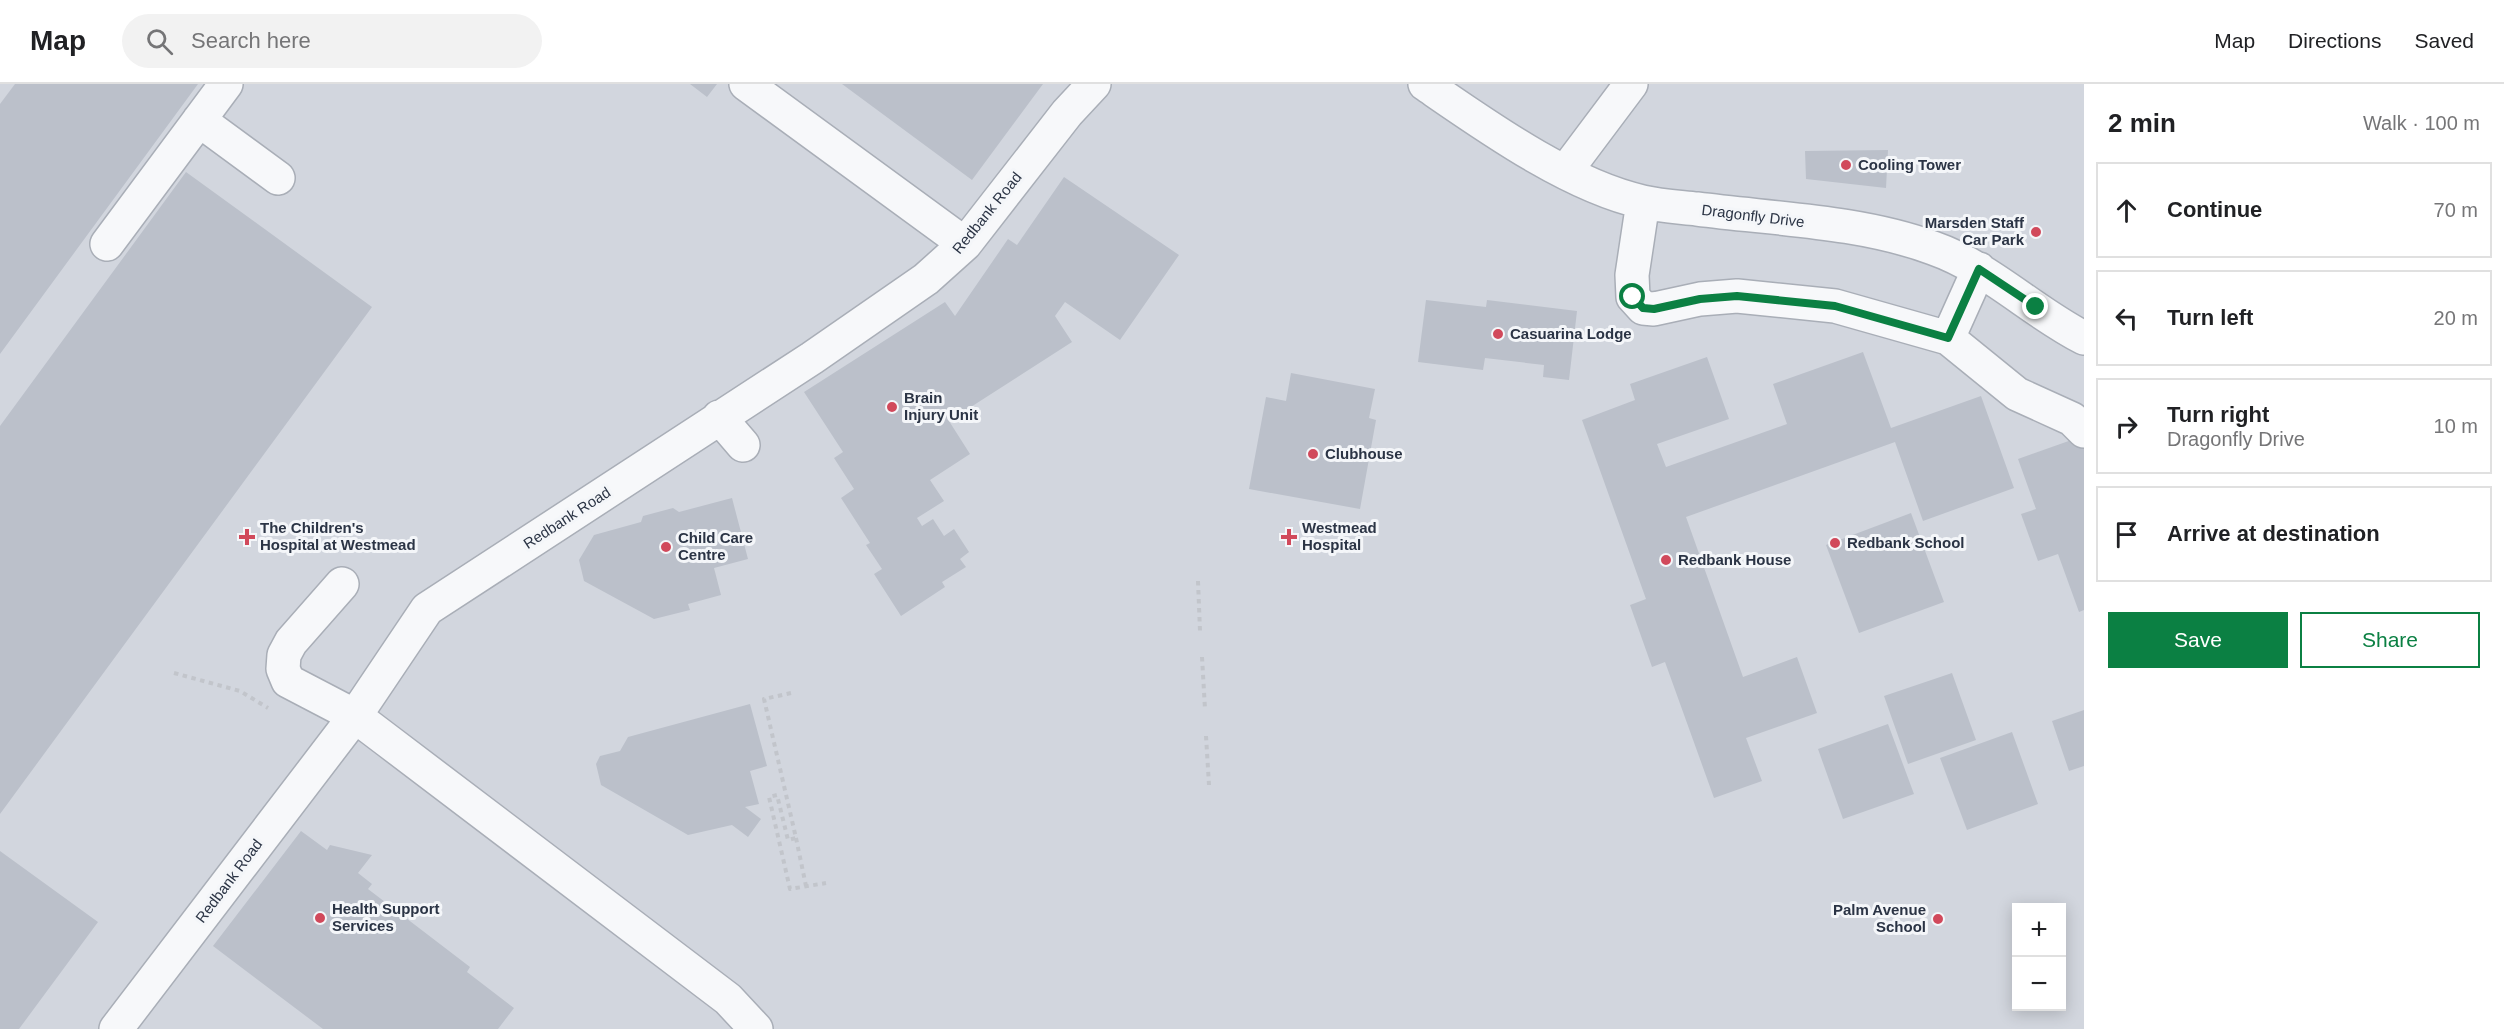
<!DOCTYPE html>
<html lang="en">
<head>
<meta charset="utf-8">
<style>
	:root { --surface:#fff; --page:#f2f2f2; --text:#202124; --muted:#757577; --line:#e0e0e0; --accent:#0b8043 }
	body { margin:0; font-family:Helvetica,sans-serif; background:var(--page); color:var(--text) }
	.controls { position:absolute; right:18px; bottom:18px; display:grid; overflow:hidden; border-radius:0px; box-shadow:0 3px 15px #0003 }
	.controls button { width:54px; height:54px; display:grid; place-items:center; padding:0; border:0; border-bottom:2px solid var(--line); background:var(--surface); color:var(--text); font:30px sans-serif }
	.stop { position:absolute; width:18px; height:18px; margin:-14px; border:4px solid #0b8043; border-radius:50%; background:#fff }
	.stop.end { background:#0b8043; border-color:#fff; box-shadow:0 2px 6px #0008 }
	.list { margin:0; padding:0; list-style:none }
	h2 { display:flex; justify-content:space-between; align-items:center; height:78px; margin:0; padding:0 24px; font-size:26px }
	h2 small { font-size:20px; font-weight:400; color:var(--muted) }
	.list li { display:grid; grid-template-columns:39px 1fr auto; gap:18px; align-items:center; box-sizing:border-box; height:96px; margin:0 12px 12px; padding:0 12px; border:2px solid var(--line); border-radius:0px }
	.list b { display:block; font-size:22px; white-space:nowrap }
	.list p { margin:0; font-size:20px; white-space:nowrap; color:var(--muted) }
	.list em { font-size:20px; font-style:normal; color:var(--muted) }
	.actions { display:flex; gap:12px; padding:18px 24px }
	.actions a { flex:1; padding:14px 0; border:2px solid var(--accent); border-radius:0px; text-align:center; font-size:21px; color:var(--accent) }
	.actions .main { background:var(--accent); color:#fff }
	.icon { flex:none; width:33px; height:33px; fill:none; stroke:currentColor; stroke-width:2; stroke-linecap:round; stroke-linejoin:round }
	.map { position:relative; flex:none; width:2084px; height:945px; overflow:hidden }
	header { display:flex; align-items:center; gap:36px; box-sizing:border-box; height:84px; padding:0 30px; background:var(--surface); border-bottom:2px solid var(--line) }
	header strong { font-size:28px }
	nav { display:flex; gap:33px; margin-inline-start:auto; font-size:21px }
	.search { width:420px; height:54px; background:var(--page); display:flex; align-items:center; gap:15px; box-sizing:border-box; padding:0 21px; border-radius:33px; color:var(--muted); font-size:22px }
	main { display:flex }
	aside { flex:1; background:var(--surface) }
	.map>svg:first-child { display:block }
	.built { fill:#d2d6de; fill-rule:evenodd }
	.building { fill:#bbc0ca }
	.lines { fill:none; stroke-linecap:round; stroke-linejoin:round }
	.minor-casing { stroke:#a9aeb7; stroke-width:36 }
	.path { stroke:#c2c5cb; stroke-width:4; stroke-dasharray:4.5 4.5; stroke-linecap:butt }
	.minor { stroke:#f7f8fa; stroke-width:33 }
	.route { stroke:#0b8043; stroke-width:8 }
	.poi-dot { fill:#d1495b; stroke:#f4f6f9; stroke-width:2 }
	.labels { text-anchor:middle; stroke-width:6; stroke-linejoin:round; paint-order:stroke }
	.poi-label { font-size:15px; font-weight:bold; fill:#2b3445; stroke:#f4f6f9; text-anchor:start }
	.street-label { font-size:15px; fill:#2b3445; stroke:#f4f6f9 }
</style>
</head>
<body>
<header>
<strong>Map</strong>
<div class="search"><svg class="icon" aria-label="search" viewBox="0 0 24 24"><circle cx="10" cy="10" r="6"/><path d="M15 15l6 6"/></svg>Search here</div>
<nav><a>Map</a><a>Directions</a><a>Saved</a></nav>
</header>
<main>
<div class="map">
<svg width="2084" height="945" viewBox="0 0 2084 945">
	<rect width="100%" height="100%" fill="#e4e7ec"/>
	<path class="built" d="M 0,0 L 2084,0 L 2084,945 L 0,945 ZM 2016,824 L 2062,824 L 2062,922 L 2016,922 Z"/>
	<path class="building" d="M 15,0 L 198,0 L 0,270 L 0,20 Z
		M 690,0 L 717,0 L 707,13 Z
		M 842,0 L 1043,0 L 972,96 Z
		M 1888,66 L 1886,104 L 1806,95 L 1805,67 Z
		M 186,88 L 372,223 L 0,730 L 0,342 Z
		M 1064,93 L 1179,171 L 1120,256 L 1065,218 L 1055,232 L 1072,258 L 949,337 L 970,370 L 930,396 L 944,417 L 917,434 L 922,442 L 933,435 L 944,452 L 954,445 L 969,468 L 960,475 L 966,483 L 942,498 L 945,503 L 901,532 L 874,490 L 882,485 L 866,461 L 870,459 L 841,414 L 854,405 L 834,374 L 843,368 L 804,308 L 945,218 L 955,232 L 1008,155 L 1017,161 Z
		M 1426,216 L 1486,223 L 1487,216 L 1577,227 L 1569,296 L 1543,293 L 1544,281 L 1485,274 L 1483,286 L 1418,278 Z
		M 1863,268 L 1891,344 L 1981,312 L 2014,404 L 1923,437 L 1895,358 L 1686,433 L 1743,593 L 1797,573 L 1817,629 L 1746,654 L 1762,697 L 1714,714 L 1665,578 L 1652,583 L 1630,521 L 1646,515 L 1582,336 L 1635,316 L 1630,300 L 1707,273 L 1729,335 L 1657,360 L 1666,383 L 1787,340 L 1773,300 Z
		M 1291,289 L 1375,305 L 1369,334 L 1376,336 L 1360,425 L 1249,405 L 1266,313 L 1286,317 Z
		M 2080,353 L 2084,364 L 2084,526 L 2079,528 L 2058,470 L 2038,477 L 2021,430 L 2036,425 L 2018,375 Z
		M 732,414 L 748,475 L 714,484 L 721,511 L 688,520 L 690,526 L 654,535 L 584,497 L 579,476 L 594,451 L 641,438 L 643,432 L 673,424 L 679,428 Z
		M 1911,429 L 1944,518 L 1859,549 L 1826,461 Z
		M 1952,589 L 1976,656 L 1908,680 L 1884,612 Z
		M 750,620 L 767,682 L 750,687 L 759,720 L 745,723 L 761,735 L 748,753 L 732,741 L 688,751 L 601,701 L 596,680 L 600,672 L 620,667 L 628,653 Z
		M 2084,626 L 2084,682 L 2069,687 L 2052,637 Z
		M 1888,640 L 1914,710 L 1843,735 L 1818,665 Z
		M 2012,648 L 2038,720 L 1967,746 L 1940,674 Z
		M 301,747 L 327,766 L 330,761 L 372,771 L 358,789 L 372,800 L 368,805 L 470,883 L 467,888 L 514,924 L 498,945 L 323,945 L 213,862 Z
		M 0,767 L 98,838 L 19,945 L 0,945 Z"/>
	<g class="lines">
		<defs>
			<path id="minor" d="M 746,0 L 965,160
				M 1425,0 C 1486,42 1570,102 1643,118 C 1660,122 1679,123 1697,125 C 1774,135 1860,137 1933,164 C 1990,184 2031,227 2084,254
				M 199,36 L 278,94
				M 1565,88 L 1631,0
				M 1643,118 L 1632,191 L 1633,213 L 1643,224 L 1654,225 L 1700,215 L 1737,212 L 1835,222 L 1948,254 L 2017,310 L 2072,335 L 2084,347
				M 107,160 L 226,0
				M 1948,254 L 1979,185
				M 719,333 L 743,361
				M 342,500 L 291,558 L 284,571 L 283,585 L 288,597 L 355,632 L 388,657 L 728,915 L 756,945
				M 116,945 L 355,632 L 427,525 L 812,274 L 926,195 L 965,160 L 1067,29 L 1094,0"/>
		</defs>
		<use href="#minor" class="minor-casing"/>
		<path class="path" d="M 1198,497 L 1200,547
			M 1202,573 L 1205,625
			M 174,589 L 240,607 L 268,624
			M 791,609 L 764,615 L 796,754 L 788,756 L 777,711 L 769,713 L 790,805 L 826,799
			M 1206,652 L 1209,701
			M 796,754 L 806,802"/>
		<use href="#minor" class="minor"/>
	</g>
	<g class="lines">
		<path class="route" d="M 1633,213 L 1643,224 L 1654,225 L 1700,215 L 1737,212 L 1835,222 L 1948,254 L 1979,185 L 2036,223"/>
	</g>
	<g class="poi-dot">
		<circle cx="1846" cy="81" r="6"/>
		<circle cx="2036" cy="148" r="6"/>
		<circle cx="1498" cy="250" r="6"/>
		<circle cx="892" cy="323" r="6"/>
		<circle cx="1313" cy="370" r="6"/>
		<path d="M244 444h6v6h6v6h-6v6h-6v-6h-6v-6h6z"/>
		<path d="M1286 444h6v6h6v6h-6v6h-6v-6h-6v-6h6z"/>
		<circle cx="1835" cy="459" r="6"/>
		<circle cx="666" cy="463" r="6"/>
		<circle cx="1666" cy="476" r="6"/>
		<circle cx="320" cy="834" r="6"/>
		<circle cx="1938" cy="835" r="6"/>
	</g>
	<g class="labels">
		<g class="poi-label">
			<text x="1858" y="86">Cooling Tower</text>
			<text x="2024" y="144" text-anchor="end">Marsden Staff<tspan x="2024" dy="17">Car Park</tspan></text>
			<text x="1510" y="255">Casuarina Lodge</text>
			<text x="904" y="319">Brain<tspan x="904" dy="17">Injury Unit</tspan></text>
			<text x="1325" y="375">Clubhouse</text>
			<text x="260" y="449">The Children's<tspan x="260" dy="17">Hospital at Westmead</tspan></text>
			<text x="1302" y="449">Westmead<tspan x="1302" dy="17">Hospital</tspan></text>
			<text x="678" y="459">Child Care<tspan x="678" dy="17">Centre</tspan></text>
			<text x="1847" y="464">Redbank School</text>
			<text x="1678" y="481">Redbank House</text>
			<text x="332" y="830">Health Support<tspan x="332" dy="17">Services</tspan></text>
			<text x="1926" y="831" text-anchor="end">Palm Avenue<tspan x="1926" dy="17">School</tspan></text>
		</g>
		<g class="street-label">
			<text transform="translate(987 129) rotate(-51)" y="5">Redbank Road</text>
			<text transform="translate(1753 132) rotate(7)" y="5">Dragonfly Drive</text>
			<text transform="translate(567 434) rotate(-33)" y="5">Redbank Road</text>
			<text transform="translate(229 797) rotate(-53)" y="5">Redbank Road</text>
		</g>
	</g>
</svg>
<div class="controls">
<button>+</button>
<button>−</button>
</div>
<div class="stop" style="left:1633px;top:213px"></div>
<div class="stop end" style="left:2036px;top:223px"></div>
</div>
<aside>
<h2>2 min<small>Walk · 100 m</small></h2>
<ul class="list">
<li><svg class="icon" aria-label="ahead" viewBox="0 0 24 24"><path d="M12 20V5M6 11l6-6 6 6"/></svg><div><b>Continue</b></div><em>70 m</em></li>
<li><svg class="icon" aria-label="left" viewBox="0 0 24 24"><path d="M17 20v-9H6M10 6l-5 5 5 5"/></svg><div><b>Turn left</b></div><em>20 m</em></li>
<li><svg class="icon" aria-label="right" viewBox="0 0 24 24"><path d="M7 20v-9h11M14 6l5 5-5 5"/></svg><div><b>Turn right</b><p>Dragonfly Drive</p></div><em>10 m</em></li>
<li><svg class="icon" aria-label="arrive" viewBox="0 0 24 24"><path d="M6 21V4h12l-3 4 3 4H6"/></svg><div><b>Arrive at destination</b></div></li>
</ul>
<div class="actions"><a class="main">Save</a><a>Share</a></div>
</aside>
</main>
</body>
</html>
